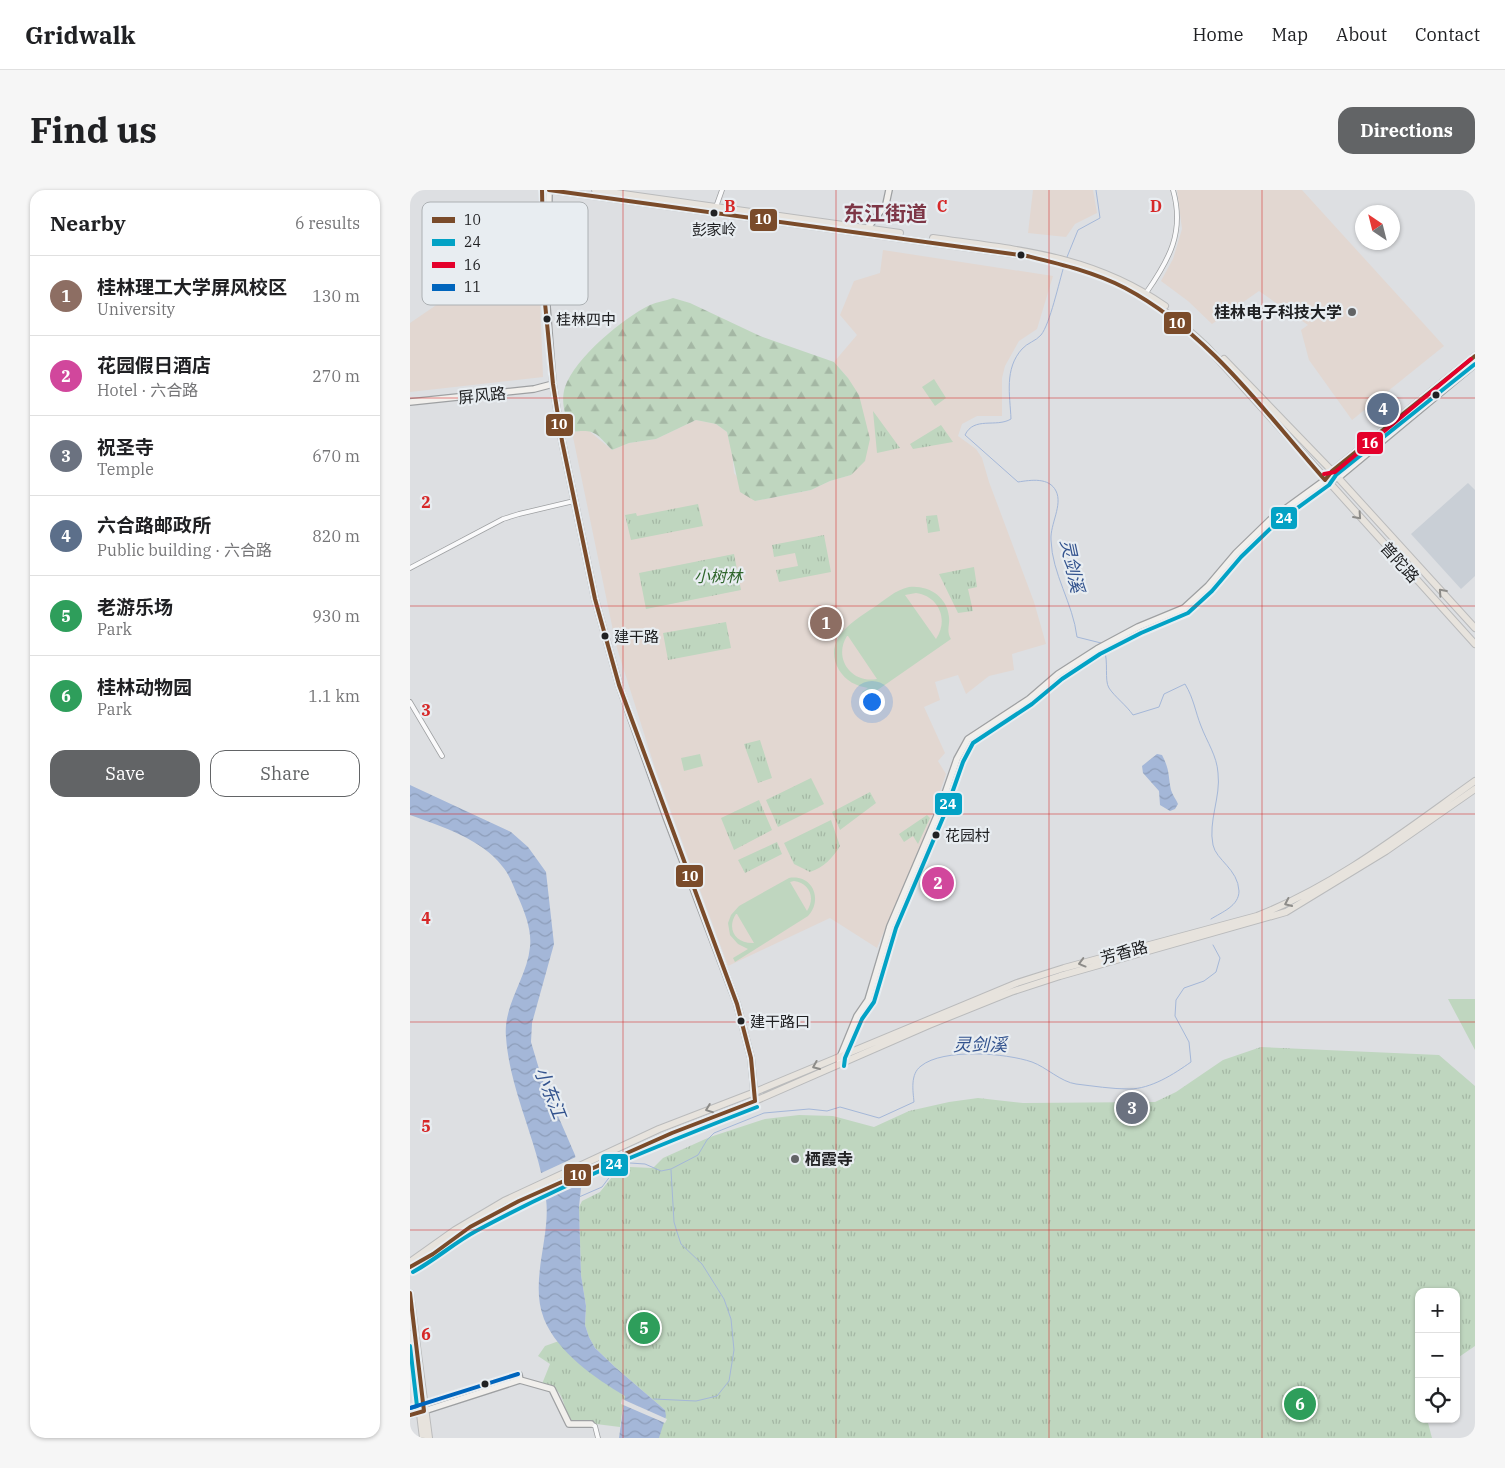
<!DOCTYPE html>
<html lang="en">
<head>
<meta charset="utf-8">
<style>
	:root { --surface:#fff; --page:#f6f6f6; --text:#202124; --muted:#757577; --line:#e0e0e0; --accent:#626466 }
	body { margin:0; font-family:"IBM Plex Serif","Noto Sans SC",serif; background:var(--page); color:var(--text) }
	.controls { position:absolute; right:15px; bottom:15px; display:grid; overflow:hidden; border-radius:10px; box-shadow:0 1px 4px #0004 }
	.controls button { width:45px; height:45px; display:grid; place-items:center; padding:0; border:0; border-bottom:1px solid var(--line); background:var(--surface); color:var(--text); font:25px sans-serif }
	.compass { position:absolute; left:945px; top:15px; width:45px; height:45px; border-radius:50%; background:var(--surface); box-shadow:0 1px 4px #0004; rotate:325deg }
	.you { position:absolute; left:461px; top:511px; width:18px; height:18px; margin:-12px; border:4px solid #fff; border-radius:50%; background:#1a73e8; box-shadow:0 0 0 8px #1a73e833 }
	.badge { display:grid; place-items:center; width:32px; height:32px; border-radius:50%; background:var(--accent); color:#fff; font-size:16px; font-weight:700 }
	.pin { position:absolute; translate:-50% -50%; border:2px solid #fff; box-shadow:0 1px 5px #0006 }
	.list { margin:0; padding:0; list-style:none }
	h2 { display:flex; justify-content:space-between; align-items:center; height:65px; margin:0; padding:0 20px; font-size:21px }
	h2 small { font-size:16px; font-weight:400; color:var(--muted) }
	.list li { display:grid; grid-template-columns:32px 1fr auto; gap:15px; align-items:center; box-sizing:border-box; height:80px; padding:0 20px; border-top:1px solid var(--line) }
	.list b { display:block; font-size:19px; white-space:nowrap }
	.list p { margin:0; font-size:16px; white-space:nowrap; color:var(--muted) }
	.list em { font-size:16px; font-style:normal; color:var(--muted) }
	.actions { display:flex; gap:10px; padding:15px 20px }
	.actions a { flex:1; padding:11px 0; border:1px solid var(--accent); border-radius:15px; text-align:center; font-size:18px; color:var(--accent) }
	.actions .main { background:var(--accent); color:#fff }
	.icon { flex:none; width:28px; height:28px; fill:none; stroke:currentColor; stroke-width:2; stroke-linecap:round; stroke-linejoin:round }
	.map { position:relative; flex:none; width:1065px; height:1248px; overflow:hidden; border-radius:15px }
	header { display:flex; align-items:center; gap:30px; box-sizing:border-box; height:70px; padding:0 25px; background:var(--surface); border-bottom:1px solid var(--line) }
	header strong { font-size:24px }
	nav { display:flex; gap:28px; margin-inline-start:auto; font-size:18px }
	.intro { display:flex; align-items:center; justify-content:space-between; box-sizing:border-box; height:120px; padding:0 30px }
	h1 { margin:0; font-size:35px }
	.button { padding:12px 22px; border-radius:15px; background:var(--accent); color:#fff; font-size:18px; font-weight:700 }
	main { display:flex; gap:30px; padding:0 30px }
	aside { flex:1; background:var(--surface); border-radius:15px; box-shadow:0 1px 4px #0004 }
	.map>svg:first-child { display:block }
	.built { fill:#c9cfd6 }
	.education { fill:#e2d7d1 }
	.grass { fill:#bfd6bf; fill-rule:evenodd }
	.forest { fill:url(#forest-firs) }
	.park { fill:url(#park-tufts) }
	.water { fill:url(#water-waves) }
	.pier { fill:#dddfe2 }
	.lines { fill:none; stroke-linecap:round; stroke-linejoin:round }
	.stream { stroke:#a4b7d8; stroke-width:1 }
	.street-casing { stroke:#9ea0a2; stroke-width:5.5 }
	.secondary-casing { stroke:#9ea0a2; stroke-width:8 }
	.primary-casing { stroke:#babbbc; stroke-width:8 }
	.street { stroke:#fafafb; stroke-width:4 }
	.secondary { stroke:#f1efec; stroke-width:5.5 }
	.primary { stroke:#e7e3dd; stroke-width:6 }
	.bus-1-casing { stroke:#e8edf1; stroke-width:8 }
	.bus-2-casing { stroke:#e8edf1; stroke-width:8 }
	.bus-3-casing { stroke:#e8edf1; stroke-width:8 }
	.bus-4-casing { stroke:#e8edf1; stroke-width:8 }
	.bus-1 { stroke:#7a4b2a; stroke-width:4 }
	.bus-2 { stroke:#02a2c5; stroke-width:4 }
	.bus-3 { stroke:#e4002b; stroke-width:4 }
	.bus-4 { stroke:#0065bd; stroke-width:4 }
	.oneway { stroke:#8d8c89 }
	.grid { fill:none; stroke:#d62828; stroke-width:1; stroke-opacity:0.55 }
	.bus-dot { fill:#202123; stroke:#e8edf1; stroke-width:2 }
	.poi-dot { fill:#626466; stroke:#e8edf1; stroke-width:2 }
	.labels { text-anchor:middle; stroke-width:4.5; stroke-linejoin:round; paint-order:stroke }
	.bus-label { font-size:15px; fill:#202123; stroke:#e8edf1; text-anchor:start }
	.poi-label { font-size:16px; font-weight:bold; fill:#202123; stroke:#e8edf1; text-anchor:end }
	.street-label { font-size:16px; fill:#202123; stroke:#e8edf1 }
	.park-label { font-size:16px; font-style:italic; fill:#2f652c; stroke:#e8edf1 }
	.water-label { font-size:18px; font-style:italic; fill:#33538e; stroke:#e8edf1 }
	.district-label { font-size:21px; font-weight:bold; fill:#7d3646; stroke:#e8edf1 }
	.key { fill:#e8edf1; stroke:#acb0b3; stroke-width:1 }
	.key-label { font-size:14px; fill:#202123 }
	.grid-label { font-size:16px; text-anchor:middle; font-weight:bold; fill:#d62828; stroke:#e8edf1; stroke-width:4.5; stroke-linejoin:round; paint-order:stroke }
	.line-badge { stroke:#e8edf1; stroke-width:2 }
	.badge-label { font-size:14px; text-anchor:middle; font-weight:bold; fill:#fff }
</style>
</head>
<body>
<header>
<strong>Gridwalk</strong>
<nav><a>Home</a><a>Map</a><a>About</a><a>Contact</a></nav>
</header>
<div class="intro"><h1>Find us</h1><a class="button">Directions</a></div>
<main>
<aside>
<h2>Nearby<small>6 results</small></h2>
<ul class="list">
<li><span class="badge" style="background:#8d6e63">1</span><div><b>桂林理工大学屏风校区</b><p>University</p></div><em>130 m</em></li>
<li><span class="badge" style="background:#d1479c">2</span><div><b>花园假日酒店</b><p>Hotel · 六合路</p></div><em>270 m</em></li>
<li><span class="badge" style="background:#6b7280">3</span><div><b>祝圣寺</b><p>Temple</p></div><em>670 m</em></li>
<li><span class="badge" style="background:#5c6f8a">4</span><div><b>六合路邮政所</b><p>Public building · 六合路</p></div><em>820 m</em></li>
<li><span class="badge" style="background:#2e9e5b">5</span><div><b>老游乐场</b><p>Park</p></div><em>930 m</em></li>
<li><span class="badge" style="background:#2e9e5b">6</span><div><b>桂林动物园</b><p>Park</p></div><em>1.1 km</em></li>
</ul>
<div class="actions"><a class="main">Save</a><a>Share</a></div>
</aside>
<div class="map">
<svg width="1065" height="1248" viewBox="0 0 1065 1248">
	<defs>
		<pattern id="forest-firs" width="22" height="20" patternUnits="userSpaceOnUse" patternTransform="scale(1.25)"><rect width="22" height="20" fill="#bfd6bf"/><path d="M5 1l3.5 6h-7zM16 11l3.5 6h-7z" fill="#a4b7a4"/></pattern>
		<pattern id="park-tufts" width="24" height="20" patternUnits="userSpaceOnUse" patternTransform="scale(1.25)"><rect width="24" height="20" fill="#bfd6bf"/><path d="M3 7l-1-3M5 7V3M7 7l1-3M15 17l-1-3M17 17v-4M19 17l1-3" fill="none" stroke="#a4b7a4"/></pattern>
		<pattern id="water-waves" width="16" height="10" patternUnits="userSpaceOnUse" patternTransform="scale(1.25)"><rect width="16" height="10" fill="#a4b7d8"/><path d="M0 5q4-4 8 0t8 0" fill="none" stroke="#8d9db9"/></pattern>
	</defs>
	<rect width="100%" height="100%" fill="#dddfe2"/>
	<path class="built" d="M 1058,293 L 1065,300 L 1065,386 L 1051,399 L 1001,344 Z"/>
	<path class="education" d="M 623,0 L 683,0 L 687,23 L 665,34 L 656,47 L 618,43 Z
		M 767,0 L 892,0 L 1034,156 L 942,230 L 899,170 L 891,140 L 898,135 L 849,101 L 802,134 L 778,111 L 751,91 L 763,69 L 772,39 Z
		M 120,50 L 128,54 L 133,187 L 0,202 L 0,133 L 66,88 L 61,74 Z
		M 473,60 L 643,86 L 627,139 L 609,151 L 595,176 L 592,188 L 592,226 L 567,226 L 552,234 L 548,246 L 566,259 L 572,268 L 579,292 L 624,412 L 636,454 L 602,464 L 604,480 L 579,486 L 556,504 L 548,485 L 525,492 L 530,510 L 514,517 L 535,563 L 528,571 L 536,584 L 517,640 L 467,758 L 420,728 L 318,776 L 245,578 L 206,455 L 162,242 L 178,240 L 202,260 L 219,253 L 246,249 L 286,230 L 306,234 L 317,242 L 322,261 L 324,283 L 345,311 L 401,300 L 420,291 L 441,285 L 438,188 L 424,172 L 447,145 L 430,125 L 444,91 L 470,83 Z"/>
	<path class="grass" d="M 524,189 L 536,208 L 525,216 L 512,197 Z
		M 499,397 C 518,395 537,406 539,427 C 540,436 536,441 541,449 L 456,508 L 452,502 L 458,498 C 446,496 436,491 429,480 C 412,450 442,432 463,418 C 475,410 485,400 499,397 ZM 506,403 C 529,406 539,430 526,449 L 495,405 ZM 437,446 L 438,446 L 467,489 C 441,494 423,468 437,446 Z
		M 290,564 L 293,576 L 274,581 L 271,568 Z
		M 379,688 C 403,684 413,710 398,726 L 325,772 L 323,768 L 338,759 L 328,754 L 320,745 L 318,733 L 321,725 L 329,716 ZM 384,691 C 399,693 406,707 397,721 L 380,692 ZM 326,724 L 327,724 L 344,753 C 326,754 316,739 326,724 Z
		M 1038,809 L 1065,809 L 1065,860 Z"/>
	<path class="forest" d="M 263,108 L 280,113 L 350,146 L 424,172 L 438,188 L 449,205 L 460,249 L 455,271 L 441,285 L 420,291 L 401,300 L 345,311 L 330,302 L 317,242 L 306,234 L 286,230 L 246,249 L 219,253 L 202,260 C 186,243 185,239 162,242 C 156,228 150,213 155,197 C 165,168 213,128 240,115 C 247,112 255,111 263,108 Z"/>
	<path class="park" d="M 463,221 L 490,258 L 467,263 Z
		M 531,235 L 543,252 L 503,259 L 500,254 Z
		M 288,314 L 293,336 L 221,350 L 215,325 L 226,323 L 227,326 Z
		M 527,325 L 530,341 L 518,343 L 516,326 Z
		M 414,345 L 421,382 L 369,392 L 366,380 L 388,376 L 385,363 L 364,367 L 362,355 Z
		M 324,364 L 331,400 L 236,419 L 229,383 Z
		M 564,377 L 567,397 L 558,399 L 563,421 L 548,423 L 529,384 Z
		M 316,432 L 321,458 L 258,470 L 253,443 Z
		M 350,550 L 362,588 L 348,593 L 334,554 Z
		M 401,588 L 414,614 L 368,637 L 356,610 Z
		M 460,602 L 466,613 L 430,640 L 422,622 Z
		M 349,610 L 362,640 L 324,660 L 311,628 Z
		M 517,625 L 520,628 L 508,654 L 503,646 L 494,652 L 489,644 Z
		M 421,630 L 430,656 C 422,669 414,677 400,682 L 384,674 L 374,653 Z
		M 367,652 L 372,664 L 335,683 L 328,670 Z
		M 851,857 L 1029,865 L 1065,896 L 1065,1156 L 1046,1169 L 1046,1102 L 1009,1102 L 1009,1196 L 1005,1199 L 1009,1209 L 1009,1229 L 1017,1229 L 1022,1248 L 249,1248 L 251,1236 L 213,1217 L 210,1237 L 162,1231 C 150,1215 157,1198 132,1194 L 140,1174 L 128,1166 L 135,1156 L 149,1151 C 182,1190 209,1203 255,1220 L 205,1177 L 185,1158 L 179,1147 L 175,1135 L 176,1116 L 171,1085 L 169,1017 L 172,1011 L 190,1002 L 202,987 L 220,977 L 243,978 L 253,968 L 300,947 L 355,929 L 389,925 L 423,926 L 464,937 L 499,921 L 539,912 L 568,908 L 613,913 L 745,912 L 766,902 L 813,870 Z"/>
	<path class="water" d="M 747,564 L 752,565 C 760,580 758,586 761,600 C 763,606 766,609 768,614 L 765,619 L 760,621 L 750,615 L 749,601 L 733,583 L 732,576 Z
		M 0,595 L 101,642 L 118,657 L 136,682 L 144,754 L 122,833 L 121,852 L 132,889 L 165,965 L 171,998 L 169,1017 L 171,1085 L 176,1116 L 175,1135 L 179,1147 L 185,1158 L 205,1177 L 255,1220 L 256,1226 L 249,1248 L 209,1248 L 215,1206 C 185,1188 148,1163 134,1129 C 119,1091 141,1047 136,1009 C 129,953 100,903 96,847 C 93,815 117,788 120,757 C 122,741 115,723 109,709 C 104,698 100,685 92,676 C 72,649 30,636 0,625 Z"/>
	<path class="pier" d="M 168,966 L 172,992 L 134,1009 L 129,984 Z
		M 212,1209 L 257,1229 L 255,1233 L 211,1214 Z"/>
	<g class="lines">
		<path class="stream" d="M 657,67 L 668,40 L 690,28 L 686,0
			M 654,76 C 649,92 640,134 631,145 C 626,151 617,153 612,159 C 594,179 600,205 601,229 C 586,238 564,226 555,245 L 608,292 C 621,290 639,287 646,301 C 653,315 640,334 641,350 C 642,384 663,413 667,447 L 691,453
			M 694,459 C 699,472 694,490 699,498 C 704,506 717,516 723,525 L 749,517 L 754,504 L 775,494 C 784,509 785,521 791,536 C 797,552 807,566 808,583 C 811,607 798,631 803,655 C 806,670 828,679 829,701 C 829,716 812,722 801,729
			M 169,1007 L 192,997 L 201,985 L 220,973 L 235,974 L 251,981 L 261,979 L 288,965 L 297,950 L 304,943 L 354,923 L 399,919 L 417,921 L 430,917 L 469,928 L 504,912 C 503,901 500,884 511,876 C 533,858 596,863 622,872 C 636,877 651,892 666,894 C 683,896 702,899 719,899 C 741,899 764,884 781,872 L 779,852 L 765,826 L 766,810 L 774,798 L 794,791 L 806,782 L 810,768 L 803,755
			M 244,1209 L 286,1211 L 307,1206 L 319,1191 L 324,1160 L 321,1129 L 314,1109 L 292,1074 L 271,1054 L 267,1042 L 264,1032 L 261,980"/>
		<defs>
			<path id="street" d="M 306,17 L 312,0
				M 736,103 C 759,70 775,42 763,0
				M 0,378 L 93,329 L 109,324 L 164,311
				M 0,512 L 32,566
				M 181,1234 L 185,1236 L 188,1248"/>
			<path id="secondary" d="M 132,0 L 136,110
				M 139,0 L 137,117 L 143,194 L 152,251 L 185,409 L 209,495 L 256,627 L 327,814 L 341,868 L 345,911
				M 456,40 L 476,14 L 479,0
				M 0,212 L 124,199 L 143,194
				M 915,290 L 928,288 L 1065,174
				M 429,870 L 447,826 L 458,810 L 480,736 L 529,621 L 547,569 L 558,549 L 619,509 L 648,484 L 687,459 L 728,437 L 774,418 L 798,396 L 826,363 L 860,330 L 915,290 L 922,281 L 1065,166
				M 110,1190 L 142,1199 L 159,1234 L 181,1234
				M 11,1215 L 104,1186 L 109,1185 L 110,1190
				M 14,1221 L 110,1190"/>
			<path id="primary" d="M 139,0 L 631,68 C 695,79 751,113 797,157 L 1065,454
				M 185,0 L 490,43
				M 523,48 C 607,60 682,65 755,116
				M 814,169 L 922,281 L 1065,438
				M 0,1072 L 45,1040 L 94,1011 L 249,939 L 345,902 L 607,793 L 654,778 L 847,726 C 927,695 996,640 1065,591
				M 0,1077 L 23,1064 L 60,1037 L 109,1011 L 262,943 L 345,911 L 519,835 L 601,802 L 650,786 L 876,722 L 976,661 L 1065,599
				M 0,1103 L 19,1248
				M 0,1144 L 13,1248
				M 0,1218 L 9,1216
				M 0,1225 L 13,1221"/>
		</defs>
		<use href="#street" class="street-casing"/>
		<use href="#secondary" class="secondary-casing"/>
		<use href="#primary" class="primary-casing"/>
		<use href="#street" class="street"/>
		<use href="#secondary" class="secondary"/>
		<use href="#primary" class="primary"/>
		<defs>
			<path id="bus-1" d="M 132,0 L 134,103 L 143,194 L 152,251 L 185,409 L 209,495 L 327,814 L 341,868 L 345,911
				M 139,0 L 617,66 C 650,74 684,82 715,98 C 798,142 854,221 915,290
				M 915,290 L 922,281 L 1065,166
				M 0,1077 L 23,1064 L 60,1037 L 109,1011 L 262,943 L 345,911
				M 0,1103 L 14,1221 L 0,1225"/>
			<path id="bus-2" d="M 434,876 L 435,868 L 452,829 L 464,812 L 486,738 L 535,623 L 553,572 L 563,553 L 622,514 L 652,489 L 690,464 L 731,443 L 778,423 L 802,401 L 831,367 L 864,335 L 919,295 L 926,285 L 1065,174
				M 3,1082 C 25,1070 44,1053 66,1041 C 156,992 252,954 347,917
				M 0,1156 L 7,1216 L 0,1218"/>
			<path id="bus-3" d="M 914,284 L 925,282 L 1061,169"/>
			<path id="bus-4" d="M 0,1218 L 108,1184"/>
		</defs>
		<use href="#bus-1" class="bus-1-casing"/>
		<use href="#bus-2" class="bus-2-casing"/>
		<use href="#bus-3" class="bus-3-casing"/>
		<use href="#bus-4" class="bus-4-casing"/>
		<use href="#bus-1" class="bus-1"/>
		<use href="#bus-2" class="bus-2"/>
		<use href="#bus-3" class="bus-3"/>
		<use href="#bus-4" class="bus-4"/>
	</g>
	<defs><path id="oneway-chevron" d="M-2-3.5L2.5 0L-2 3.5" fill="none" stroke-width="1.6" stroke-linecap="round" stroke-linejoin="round" transform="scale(1.25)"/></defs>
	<g class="oneway">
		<use href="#oneway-chevron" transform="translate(948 326) rotate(48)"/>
		<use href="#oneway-chevron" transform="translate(1032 402) rotate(-132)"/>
		<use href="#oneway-chevron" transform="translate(878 713) rotate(155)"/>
		<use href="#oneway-chevron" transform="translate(672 773) rotate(165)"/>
		<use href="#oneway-chevron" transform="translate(406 876) rotate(157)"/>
		<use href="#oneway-chevron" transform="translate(299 919) rotate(159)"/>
	</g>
	<path class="grid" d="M 213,0 L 213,1248M 426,0 L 426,1248M 639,0 L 639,1248M 852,0 L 852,1248M 0,208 L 1065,208M 0,416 L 1065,416M 0,624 L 1065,624M 0,832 L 1065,832M 0,1040 L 1065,1040"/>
	<g class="bus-dot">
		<circle cx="304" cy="23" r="4.5"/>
		<circle cx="611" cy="65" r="4.5"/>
		<circle cx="137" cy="129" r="4.5"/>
		<circle cx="1026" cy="205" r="4.5"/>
		<circle cx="195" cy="446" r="4.5"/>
		<circle cx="526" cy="645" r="4.5"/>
		<circle cx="331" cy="831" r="4.5"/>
		<circle cx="75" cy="1194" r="4.5"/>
	</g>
	<g class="poi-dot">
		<circle cx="942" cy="122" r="5"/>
		<circle cx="385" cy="969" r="5"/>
	</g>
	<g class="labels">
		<g class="bus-label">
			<text x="304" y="45" text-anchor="middle">彭家岭</text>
			<text x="146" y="135">桂林四中</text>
			<text x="204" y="452">建干路</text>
			<text x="535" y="651">花园村</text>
			<text x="340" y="837">建干路口</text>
		</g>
		<g class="poi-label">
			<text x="932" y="128">桂林电子科技大学</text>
			<text x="395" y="975" text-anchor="start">栖霞寺</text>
		</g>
		<g class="street-label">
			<text transform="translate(72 205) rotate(-6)" y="6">屏风路</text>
			<text transform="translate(990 372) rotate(48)" y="6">普陀路</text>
			<text transform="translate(714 762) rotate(-15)" y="6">芳香路</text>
		</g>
		<g class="park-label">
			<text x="308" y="392">小树林</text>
		</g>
		<g class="water-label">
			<text transform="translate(662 376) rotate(78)" y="6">灵剑溪</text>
			<text x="570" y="861">灵剑溪</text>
			<text transform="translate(140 903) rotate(68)" y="6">小东江</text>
		</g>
		<g class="district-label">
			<text x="475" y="31">东江街道</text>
		</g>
	</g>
	<rect x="12" y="12" width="166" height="103" rx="8" class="key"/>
	<rect x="22" y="27" width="23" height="6" fill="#7a4b2a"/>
	<rect x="22" y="49" width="23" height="7" fill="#02a2c5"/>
	<rect x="22" y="72" width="23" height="6" fill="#e4002b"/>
	<rect x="22" y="94" width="23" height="7" fill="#0065bd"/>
	<g class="key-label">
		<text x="54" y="35">10</text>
		<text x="54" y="57">24</text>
		<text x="54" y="80">16</text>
		<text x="54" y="102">11</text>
	</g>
	<g class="grid-label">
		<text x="320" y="22">B</text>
		<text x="532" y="22">C</text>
		<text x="746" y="22">D</text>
		<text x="16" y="318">2</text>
		<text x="16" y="526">3</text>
		<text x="16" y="734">4</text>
		<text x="16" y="942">5</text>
		<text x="16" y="1150">6</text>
	</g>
	<g class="line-badge">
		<rect x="339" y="18" width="29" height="24" rx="5" fill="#7a4b2a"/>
		<rect x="753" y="121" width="29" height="24" rx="5" fill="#7a4b2a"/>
		<rect x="135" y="223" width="29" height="24" rx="5" fill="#7a4b2a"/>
		<rect x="946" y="241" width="28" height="24" rx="5" fill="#e4002b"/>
		<rect x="860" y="316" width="28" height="24" rx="5" fill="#02a2c5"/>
		<rect x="524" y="602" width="29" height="24" rx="5" fill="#02a2c5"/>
		<rect x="265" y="674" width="29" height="24" rx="5" fill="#7a4b2a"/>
		<rect x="190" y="963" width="29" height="24" rx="5" fill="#02a2c5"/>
		<rect x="153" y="973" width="29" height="24" rx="5" fill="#7a4b2a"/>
	</g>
	<g class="badge-label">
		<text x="353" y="34">10</text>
		<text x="767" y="138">10</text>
		<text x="149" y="239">10</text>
		<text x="960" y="258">16</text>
		<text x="874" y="333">24</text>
		<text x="538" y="619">24</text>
		<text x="280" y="691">10</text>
		<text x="204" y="979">24</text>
		<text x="168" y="990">10</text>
	</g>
</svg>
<div class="controls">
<button>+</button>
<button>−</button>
<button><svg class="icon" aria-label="locate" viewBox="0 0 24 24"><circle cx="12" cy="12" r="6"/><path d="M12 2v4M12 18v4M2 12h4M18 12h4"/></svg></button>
</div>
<svg class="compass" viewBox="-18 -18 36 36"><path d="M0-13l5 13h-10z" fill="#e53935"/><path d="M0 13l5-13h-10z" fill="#757577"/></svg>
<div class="you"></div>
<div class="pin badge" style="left:416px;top:433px;background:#8d6e63">1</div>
<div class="pin badge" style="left:528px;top:693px;background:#d1479c">2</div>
<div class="pin badge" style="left:722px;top:918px;background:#6b7280">3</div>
<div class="pin badge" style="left:973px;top:219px;background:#5c6f8a">4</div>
<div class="pin badge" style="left:234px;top:1138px;background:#2e9e5b">5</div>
<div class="pin badge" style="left:890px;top:1214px;background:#2e9e5b">6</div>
</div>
</main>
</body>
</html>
